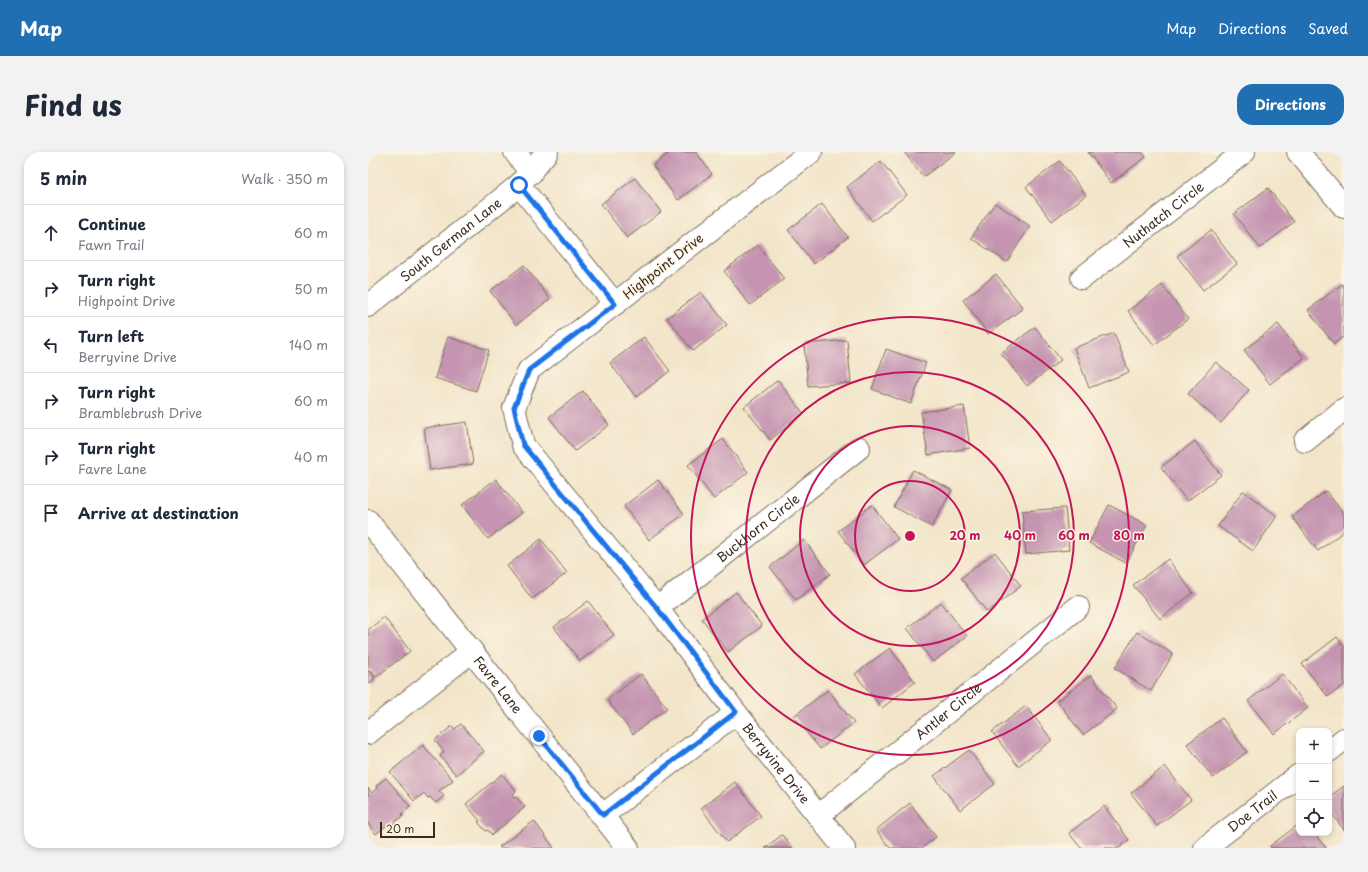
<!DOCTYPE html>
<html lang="en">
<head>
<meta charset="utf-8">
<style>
	:root { --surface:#fff; --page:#f2f2f3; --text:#1f2937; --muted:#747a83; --line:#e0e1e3; --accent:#1f6fb2 }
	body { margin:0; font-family:"Playpen Sans",sans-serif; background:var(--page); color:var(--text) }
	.controls { position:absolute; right:12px; bottom:12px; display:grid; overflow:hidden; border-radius:8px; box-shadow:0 2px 6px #0003 }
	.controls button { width:36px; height:36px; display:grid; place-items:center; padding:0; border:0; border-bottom:1px solid var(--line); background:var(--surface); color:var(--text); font:20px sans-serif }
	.scale { position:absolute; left:12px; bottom:10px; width:55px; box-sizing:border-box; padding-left:4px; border:2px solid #3b2a1e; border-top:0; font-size:11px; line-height:14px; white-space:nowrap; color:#3b2a1e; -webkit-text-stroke:3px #fcf5e5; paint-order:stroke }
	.stop { position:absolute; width:12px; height:12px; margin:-9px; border:3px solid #1a73e8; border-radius:50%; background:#fff }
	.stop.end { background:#1a73e8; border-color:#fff; box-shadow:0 1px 4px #0008 }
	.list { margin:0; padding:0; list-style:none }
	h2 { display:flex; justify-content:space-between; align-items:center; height:52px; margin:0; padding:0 16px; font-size:17px }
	h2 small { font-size:13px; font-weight:400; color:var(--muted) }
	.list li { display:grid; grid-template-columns:26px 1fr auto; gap:12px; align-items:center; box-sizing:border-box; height:56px; padding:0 16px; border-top:1px solid var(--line) }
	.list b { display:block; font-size:15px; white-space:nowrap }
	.list p { margin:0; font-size:13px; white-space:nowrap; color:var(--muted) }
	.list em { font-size:13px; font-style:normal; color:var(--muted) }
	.icon { flex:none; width:22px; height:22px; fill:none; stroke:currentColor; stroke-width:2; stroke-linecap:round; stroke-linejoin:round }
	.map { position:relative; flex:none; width:976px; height:696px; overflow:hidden; border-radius:16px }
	header { display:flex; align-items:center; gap:24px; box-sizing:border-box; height:56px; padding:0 20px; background:var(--accent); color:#fff }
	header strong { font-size:19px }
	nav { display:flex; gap:22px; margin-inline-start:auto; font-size:14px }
	.intro { display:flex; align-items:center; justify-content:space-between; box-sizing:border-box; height:96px; padding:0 24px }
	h1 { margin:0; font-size:28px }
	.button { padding:10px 18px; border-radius:16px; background:var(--accent); color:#fff; font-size:14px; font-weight:700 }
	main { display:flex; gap:24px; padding:0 24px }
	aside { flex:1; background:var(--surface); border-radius:16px; box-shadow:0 2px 6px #0003 }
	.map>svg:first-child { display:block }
	.building { fill:#c494b0 }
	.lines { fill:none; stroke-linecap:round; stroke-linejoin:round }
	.minor-casing { stroke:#7b6b5a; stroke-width:24 }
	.minor { stroke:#fff; stroke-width:22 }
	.route { stroke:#1a73e8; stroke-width:5 }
	.ring { fill:none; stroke:#c2185b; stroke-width:2 }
	.labels { text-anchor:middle; stroke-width:3; stroke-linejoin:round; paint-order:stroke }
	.street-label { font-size:13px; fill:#3b2a1e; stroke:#fcf5e5 }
	.centre { fill:#c2185b; stroke:#fcf5e5; stroke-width:2 }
	.ring-label { font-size:12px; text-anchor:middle; font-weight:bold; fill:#c2185b; stroke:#fcf5e5; stroke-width:3; stroke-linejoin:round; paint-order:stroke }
</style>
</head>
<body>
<header>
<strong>Map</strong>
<nav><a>Map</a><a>Directions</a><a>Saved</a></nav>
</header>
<div class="intro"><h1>Find us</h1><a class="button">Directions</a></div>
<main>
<aside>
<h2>5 min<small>Walk · 350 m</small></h2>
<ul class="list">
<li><svg class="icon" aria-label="ahead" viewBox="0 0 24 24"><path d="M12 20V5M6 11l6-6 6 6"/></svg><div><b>Continue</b><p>Fawn Trail</p></div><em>60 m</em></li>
<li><svg class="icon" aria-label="right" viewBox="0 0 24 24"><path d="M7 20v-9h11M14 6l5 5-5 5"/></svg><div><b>Turn right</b><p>Highpoint Drive</p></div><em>50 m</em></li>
<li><svg class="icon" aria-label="left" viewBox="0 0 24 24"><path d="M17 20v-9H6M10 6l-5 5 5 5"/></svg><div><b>Turn left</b><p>Berryvine Drive</p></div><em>140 m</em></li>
<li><svg class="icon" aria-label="right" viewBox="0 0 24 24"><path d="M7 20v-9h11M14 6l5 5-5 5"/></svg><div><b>Turn right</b><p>Bramblebrush Drive</p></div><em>60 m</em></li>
<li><svg class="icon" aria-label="right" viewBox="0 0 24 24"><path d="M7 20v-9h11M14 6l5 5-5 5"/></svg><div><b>Turn right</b><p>Favre Lane</p></div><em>40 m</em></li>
<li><svg class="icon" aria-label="arrive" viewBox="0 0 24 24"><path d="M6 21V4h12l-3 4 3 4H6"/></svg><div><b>Arrive at destination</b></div></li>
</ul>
</aside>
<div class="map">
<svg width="976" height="696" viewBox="0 0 976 696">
	<rect width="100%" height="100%" fill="#fcf5e5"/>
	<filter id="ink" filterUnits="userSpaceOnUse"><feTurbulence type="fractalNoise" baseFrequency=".025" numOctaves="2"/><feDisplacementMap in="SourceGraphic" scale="8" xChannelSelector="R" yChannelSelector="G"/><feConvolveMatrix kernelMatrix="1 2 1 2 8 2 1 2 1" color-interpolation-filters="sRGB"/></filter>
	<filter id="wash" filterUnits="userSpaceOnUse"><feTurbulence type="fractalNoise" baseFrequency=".012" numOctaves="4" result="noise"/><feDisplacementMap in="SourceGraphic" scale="16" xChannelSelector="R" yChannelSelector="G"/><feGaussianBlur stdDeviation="0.9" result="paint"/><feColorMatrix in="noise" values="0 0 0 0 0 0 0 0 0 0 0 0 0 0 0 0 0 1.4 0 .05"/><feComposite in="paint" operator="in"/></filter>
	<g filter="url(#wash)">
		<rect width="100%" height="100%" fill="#f2e5c9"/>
		<g id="blocks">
			<path class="building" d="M 302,0 L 328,0 L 344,22 L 310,48 L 285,14 Z
				M 536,0 L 588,0 L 555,25 Z
				M 720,0 L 774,0 L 778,5 L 743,31 Z
				M 513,9 L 539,43 L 504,69 L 479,35 Z
				M 692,9 L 718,43 L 684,69 L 658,35 Z
				M 267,26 L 293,60 L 259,86 L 233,52 Z
				M 900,36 L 926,70 L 892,96 L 866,62 Z
				M 627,51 L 662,74 L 639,110 L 603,86 Z
				M 454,52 L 480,85 L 446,112 L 420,78 Z
				M 843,78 L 869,112 L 835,138 L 809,104 Z
				M 390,93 L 416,127 L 382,153 L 356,119 Z
				M 156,113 L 182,147 L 148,173 L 122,139 Z
				M 628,122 L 655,156 L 620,182 L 595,148 Z
				M 974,132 L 976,135 L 976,184 L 966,192 L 940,158 Z
				M 794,133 L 820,167 L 786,193 L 760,159 Z
				M 333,140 L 359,173 L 325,199 L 299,166 Z
				M 910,172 L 936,206 L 902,232 L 876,198 Z
				M 667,175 L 693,208 L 659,234 L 633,201 Z
				M 746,181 L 761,220 L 721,236 L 706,196 Z
				M 80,185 L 121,198 L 108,239 L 67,226 Z
				M 276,185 L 302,219 L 268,245 L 242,211 Z
				M 479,188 L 483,231 L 440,234 L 436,192 Z
				M 518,197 L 558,211 L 543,252 L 504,237 Z
				M 848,210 L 881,238 L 853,271 L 820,242 Z
				M 410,228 L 436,262 L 402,288 L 376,255 Z
				M 215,239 L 241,273 L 207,299 L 181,265 Z
				M 596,254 L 602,296 L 560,303 L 553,260 Z
				M 99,270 L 105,312 L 62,318 L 56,276 Z
				M 355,287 L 380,320 L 346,347 L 320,313 Z
				M 827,289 L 853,323 L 819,349 L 793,315 Z
				M 545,318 L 584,338 L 564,375 L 526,355 Z
				M 128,327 L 154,361 L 120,387 L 94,353 Z
				M 290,328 L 316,362 L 281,388 L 256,354 Z
				M 875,339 L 909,364 L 885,399 L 850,374 Z
				M 958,339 L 976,362 L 976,379 L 950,399 L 924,365 Z
				M 504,353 L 530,387 L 496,413 L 470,379 Z
				M 741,353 L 779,373 L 758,411 L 721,391 Z
				M 697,356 L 701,398 L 658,402 L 654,359 Z
				M 173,387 L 199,421 L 164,447 L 139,414 Z
				M 436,388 L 462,422 L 428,448 L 402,415 Z
				M 627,400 L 653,434 L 619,460 L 593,426 Z
				M 800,407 L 825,441 L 792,467 L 765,433 Z
				M 368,440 L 394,474 L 360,500 L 334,467 Z
				M 220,449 L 246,483 L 212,509 L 186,475 Z
				M 573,450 L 599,484 L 565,510 L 539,476 Z
				M 16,465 L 42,499 L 8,525 L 0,514 L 0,478 Z
				M 769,480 L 805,502 L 783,539 L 747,516 Z
				M 969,485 L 976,495 L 976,533 L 960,545 L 934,512 Z
				M 522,496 L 547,530 L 514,556 L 487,522 Z
				M 0,518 L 7,526 L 0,532 Z
				M 273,522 L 299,556 L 265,582 L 239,548 Z
				M 914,522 L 940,556 L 906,582 L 880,549 Z
				M 723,523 L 749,557 L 715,583 L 689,549 Z
				M 460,538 L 486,571 L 452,597 L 426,564 Z
				M 658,554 L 684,588 L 650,614 L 624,580 Z
				M 854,566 L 879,600 L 845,626 L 819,592 Z
				M 93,572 L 116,599 L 88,623 L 72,604 L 76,600 L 67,588 L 84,574 L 87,577 Z
				M 55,593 L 85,628 L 71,639 L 76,644 L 68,651 L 62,645 L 60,646 L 56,641 L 46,649 L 22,620 Z
				M 601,598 L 627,632 L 592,658 L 566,624 Z
				M 797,614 L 823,648 L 789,674 L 763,641 Z
				M 134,622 L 148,639 L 144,643 L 146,646 L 148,645 L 157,655 L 124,683 L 120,678 L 118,679 L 110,670 L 112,669 L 98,652 Z
				M 18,626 L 42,654 L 34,662 L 35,664 L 25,672 L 23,670 L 8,682 L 0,672 L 0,636 L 4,641 L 9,636 L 8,634 Z
				M 367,630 L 393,664 L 359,690 L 333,656 Z
				M 976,634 L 976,678 L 961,658 L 961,645 Z
				M 542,651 L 568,685 L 554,696 L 522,696 L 508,678 Z
				M 736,654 L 761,688 L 751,696 L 713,696 L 701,681 Z
				M 166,669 L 186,696 L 132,696 L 131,695 Z
				M 931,672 L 931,681 L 946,681 L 958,696 L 903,696 L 902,694 Z
				M 414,683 L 425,696 L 397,696 Z"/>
		</g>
	</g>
	<g filter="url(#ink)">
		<use href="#blocks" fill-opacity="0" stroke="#7b6b5a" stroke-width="1"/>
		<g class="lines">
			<defs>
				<g id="minor">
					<path d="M 147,0 L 163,21"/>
					<path id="s1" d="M 443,0 L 161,218 L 146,256 L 155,293 L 289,456 L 368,561 L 476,696"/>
					<path d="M 930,0 L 976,55"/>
					<path d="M 151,33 L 247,152"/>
					<path id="s2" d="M 714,126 L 876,0"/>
					<path id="s3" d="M 0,154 L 151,33 L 179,0"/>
					<path d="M 937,289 L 976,257"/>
					<path id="s4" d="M 0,369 L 260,696"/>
					<path id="s5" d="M 289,456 L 491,296"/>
					<path d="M 0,581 L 104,499"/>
					<path d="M 961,599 L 976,587"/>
					<path d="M 235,663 L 368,561"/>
					<path id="s6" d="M 451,663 L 710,455"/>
					<path id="s7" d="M 837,696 L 931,623"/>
				</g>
			</defs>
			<use href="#minor" class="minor-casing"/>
			<use href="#minor" class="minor"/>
		</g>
	</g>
	<g class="lines" filter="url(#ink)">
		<path class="route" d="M 151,33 L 247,152 L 161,218 L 146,256 L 155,293 L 289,456 L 368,560 L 235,663 L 171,584"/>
	</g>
	<g class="ring">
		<circle cx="542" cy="384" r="55"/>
		<circle cx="542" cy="384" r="110"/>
		<circle cx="542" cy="384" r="164"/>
		<circle cx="542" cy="384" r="219"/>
	</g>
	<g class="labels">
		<g class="street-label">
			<text dy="5" stroke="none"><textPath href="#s2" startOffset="103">Nuthatch Circle</textPath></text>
			<text dy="5" stroke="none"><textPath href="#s3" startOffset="106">South German Lane</textPath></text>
			<text transform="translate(295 114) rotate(-38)" y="5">Highpoint Drive</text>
			<text dy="5" stroke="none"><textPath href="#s5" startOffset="129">Buckhorn Circle</textPath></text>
			<text dy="5" stroke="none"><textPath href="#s4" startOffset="209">Favre Lane</textPath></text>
			<text dy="5" stroke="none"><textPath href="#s6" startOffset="166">Antler Circle</textPath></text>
			<text dy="5" stroke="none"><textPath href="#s1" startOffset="842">Berryvine Drive</textPath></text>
			<text dy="5" stroke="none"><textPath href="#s7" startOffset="60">Doe Trail</textPath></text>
		</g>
	</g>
	<circle cx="542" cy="384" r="6" class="centre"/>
	<g class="ring-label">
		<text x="597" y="388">20 m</text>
		<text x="652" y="388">40 m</text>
		<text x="706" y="388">60 m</text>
		<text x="761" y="388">80 m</text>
	</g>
</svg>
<div class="controls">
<button>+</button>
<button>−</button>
<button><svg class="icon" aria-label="locate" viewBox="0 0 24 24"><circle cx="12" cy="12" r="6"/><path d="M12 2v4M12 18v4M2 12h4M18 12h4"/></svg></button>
</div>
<div class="scale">20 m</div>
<div class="stop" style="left:151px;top:33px"></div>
<div class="stop end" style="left:171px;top:584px"></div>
</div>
</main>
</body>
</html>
